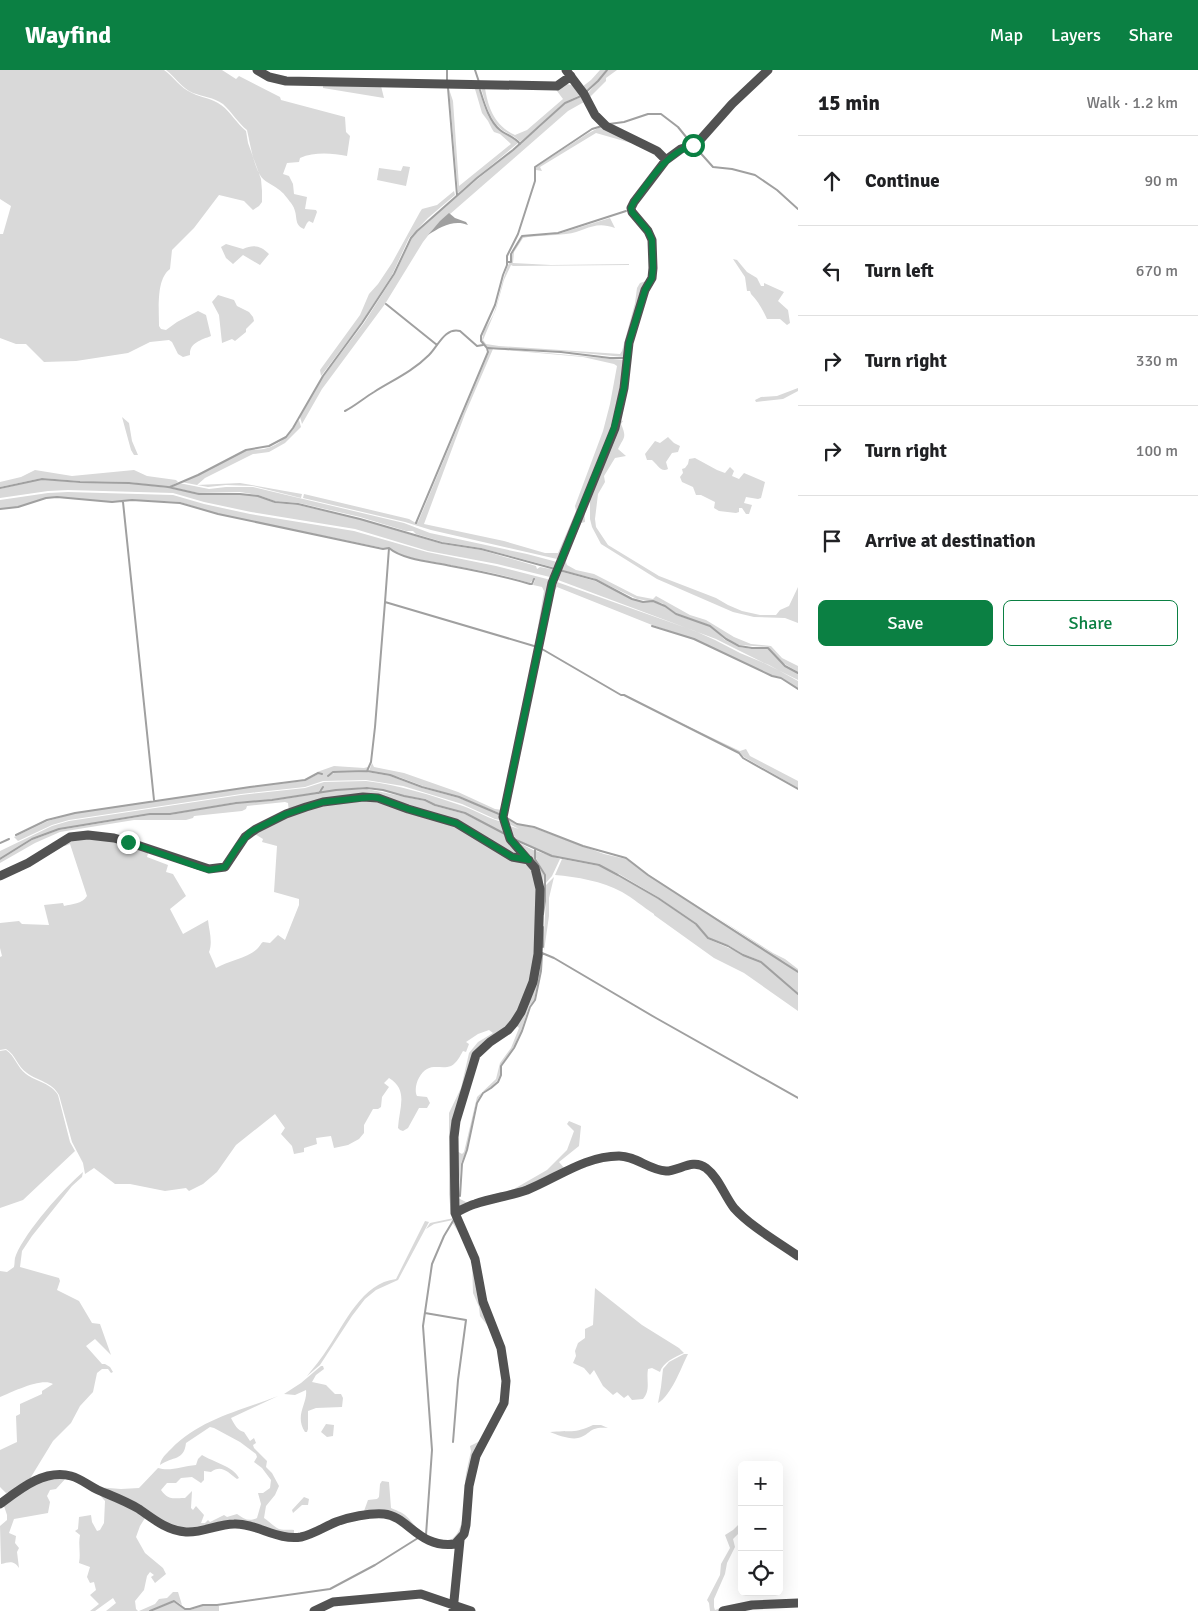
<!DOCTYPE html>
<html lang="en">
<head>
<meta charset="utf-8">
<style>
	:root { --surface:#fff; --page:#f2f2f2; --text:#202124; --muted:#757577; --line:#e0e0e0; --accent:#0b8043 }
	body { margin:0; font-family:Signika,sans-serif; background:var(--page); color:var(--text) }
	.controls { position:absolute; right:15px; bottom:15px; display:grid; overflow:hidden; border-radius:8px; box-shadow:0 5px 20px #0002 }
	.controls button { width:45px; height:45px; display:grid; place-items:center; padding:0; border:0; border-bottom:1px solid var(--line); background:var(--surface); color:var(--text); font:25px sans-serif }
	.stop { position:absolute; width:15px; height:15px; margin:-11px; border:4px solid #0b8043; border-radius:50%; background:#fff }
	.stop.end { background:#0b8043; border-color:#fff; box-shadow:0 1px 5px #0008 }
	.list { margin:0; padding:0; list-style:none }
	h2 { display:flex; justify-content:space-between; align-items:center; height:65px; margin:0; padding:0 20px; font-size:21px }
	h2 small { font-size:16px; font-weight:400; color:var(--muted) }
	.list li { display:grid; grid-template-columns:32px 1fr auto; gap:15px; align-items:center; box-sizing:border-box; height:90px; padding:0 20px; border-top:1px solid var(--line) }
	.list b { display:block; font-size:19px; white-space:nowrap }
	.list em { font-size:16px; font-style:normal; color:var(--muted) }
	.actions { display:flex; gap:10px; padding:15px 20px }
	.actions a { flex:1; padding:11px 0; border:1px solid var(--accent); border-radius:8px; text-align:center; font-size:18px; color:var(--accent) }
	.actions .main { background:var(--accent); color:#fff }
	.icon { flex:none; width:28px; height:28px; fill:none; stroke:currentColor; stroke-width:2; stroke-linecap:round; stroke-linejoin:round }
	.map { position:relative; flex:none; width:798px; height:1541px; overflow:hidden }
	header { display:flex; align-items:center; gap:30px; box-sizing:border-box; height:70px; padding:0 25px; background:var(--accent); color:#fff }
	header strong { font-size:24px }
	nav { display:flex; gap:28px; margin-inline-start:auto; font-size:18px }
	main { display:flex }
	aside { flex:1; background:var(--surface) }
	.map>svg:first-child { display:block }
	.green { fill:#d9d9d9; fill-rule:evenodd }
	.water { fill:#a0a0a0 }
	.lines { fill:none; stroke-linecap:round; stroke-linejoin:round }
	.stream { stroke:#a0a0a0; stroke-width:2 }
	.minor { stroke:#525252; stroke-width:9 }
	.route { stroke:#0b8043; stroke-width:6 }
</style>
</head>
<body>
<header>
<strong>Wayfind</strong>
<nav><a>Map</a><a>Layers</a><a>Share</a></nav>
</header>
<main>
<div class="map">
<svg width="798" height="1541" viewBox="0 0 798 1541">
	<rect width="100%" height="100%" fill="#fff"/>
	<path class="green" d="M 0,0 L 164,0 C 174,7 180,18 192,23 C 202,28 212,28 221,35 C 231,42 236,53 246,61 L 248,73 L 261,109 L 262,121 L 262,132 L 259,136 L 253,140 L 244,131 L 219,125 L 194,158 L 172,180 L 170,199 C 156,209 159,239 159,256 L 161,259 L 166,260 L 177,252 L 198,241 L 206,245 L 211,266 C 201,270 189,273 190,285 L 183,287 L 178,284 L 172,272 L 169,270 L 150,272 L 128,283 L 76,291 L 44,292 L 26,274 L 16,274 L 0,268 L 0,164 L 3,164 L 11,136 L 0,129 Z
		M 166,0 L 222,0 L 236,9 L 239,6 L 280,27 L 281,30 L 345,47 L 346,62 L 350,66 L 347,86 C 331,83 314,82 300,88 L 299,92 L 287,93 L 283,104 L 289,106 L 293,114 L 294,124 L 307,127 L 305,139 L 316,140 L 317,142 L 313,153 L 309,151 L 307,153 L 304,159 C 292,154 300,145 291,133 C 287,128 284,123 278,119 C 272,114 264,112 260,105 C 253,93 250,73 247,60 C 238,53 232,42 223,34 C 213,27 204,27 193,23 C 182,18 176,8 166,0 Z
		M 600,0 L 606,0 L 598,11 L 585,22 L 582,17 L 591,10 Z
		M 608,0 L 617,0 L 606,8 L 606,11 L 589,28 L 587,24 Z
		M 323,13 L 381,16 L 384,28 L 323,18 Z
		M 567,14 L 575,16 L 582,24 L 565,32 L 538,57 L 520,72 C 515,65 506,64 500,58 C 489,49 485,31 481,18 L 485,18 C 488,38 495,56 515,65 L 527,60 L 563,29 L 554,17 Z
		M 449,19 L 453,31 L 459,116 L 511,74 L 500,64 L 494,62 L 492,59 L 488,51 L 482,43 L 475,19 L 479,19 C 483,33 487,49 498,59 C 505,65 514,67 518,73 L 458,123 Z
		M 584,26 L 584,32 L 568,41 L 434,158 L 423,172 L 385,234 L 322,319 L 302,354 L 300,347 L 323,307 L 364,253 L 395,204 L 412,168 L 418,161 L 443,138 L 539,58 L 566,33 Z
		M 600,57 L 605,57 L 631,73 L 596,63 L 540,97 L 542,101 L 536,100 L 536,97 L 587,64 Z
		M 403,96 L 410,97 L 406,116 L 377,110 L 379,98 L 401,101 Z
		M 454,121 L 455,125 L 428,148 L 409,168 L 392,205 L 362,252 L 321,306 L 320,300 L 360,245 L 369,224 L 378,214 L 392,193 L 420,142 L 422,139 L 437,135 Z
		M 610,148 L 615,158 C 593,150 586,162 566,164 C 553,166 537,165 523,168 L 514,182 L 513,193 L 551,195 L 629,194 L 629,195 L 513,196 L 511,195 L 504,210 L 496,239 L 483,270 L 486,274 L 499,276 L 620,284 L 622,281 L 635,233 L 637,218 L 640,213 L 649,210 L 624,287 L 561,281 L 487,277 L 482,272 C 482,261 490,252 494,243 C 500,226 502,209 509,193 L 511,193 L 512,184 L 522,167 L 535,165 L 558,164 Z
		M 226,174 L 243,179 C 254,174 261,176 269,184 L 260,195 L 243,185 L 233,194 L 226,188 L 221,177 Z
		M 733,189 L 737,190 L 747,202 L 757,208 L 761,216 L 764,216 L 764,213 L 784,222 L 778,231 L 788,240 L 790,253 L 787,255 L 780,249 L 767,249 C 763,240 758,231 751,224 L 750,221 L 747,221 L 745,207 Z
		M 218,225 L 234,230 L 237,236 L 249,242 L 253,247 L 254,251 L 246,259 L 246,262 L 235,271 L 232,269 L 222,273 L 219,245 L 212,232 Z
		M 491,278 L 624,290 L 623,301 L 612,359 L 557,489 L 431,460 L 405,452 L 303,428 L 304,424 L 409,449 L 416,453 L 418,452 L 489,282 L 489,279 ZM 493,279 L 583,287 L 614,294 L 617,296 L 610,334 L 603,361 L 575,436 L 576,441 L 558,483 L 545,483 L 504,471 L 424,454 L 465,344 Z
		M 798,318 L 798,321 L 783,329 L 756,332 L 755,330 L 761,327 L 777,326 Z
		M 122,347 L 129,353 L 132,371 L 138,385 L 134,385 L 131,380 Z
		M 299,350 L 301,357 L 285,373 L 269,382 L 253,384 L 205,408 L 197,415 L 240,413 L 302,424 L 301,428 L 253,416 L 226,415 L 208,417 L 181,412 C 203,404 223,391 245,381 C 251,379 258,380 264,379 C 281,375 290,364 299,350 Z
		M 619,350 L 623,351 L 621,354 C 627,368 624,367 618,379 L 626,386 L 615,388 L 604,406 L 605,412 L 598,424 L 595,449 L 596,457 L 608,475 L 659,506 L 716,528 L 728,535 L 742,541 L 760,545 L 776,545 L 780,540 L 789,536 L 798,517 L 798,553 L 785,548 L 754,547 L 733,542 L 657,509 L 601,474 L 592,457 L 590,449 L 590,423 Z
		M 668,367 L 674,373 L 680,376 L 678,382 L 672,383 L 666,392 L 668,399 C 661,403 657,394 652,390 L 647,390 L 645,384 L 655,371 L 660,373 Z
		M 695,388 L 717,400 L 725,403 L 730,397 L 734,401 L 732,406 L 739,409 L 744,403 L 765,412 L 761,428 L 758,429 L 746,427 L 744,433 L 752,435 L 749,444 L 746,444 L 742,438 L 739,438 L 739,442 L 736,443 L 719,441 L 714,438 L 715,432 L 701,425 L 696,425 L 693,417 L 682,412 L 680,407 L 683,403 L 682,399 L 685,398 L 688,394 L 689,389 Z
		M 35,400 L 72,406 L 134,400 L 147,406 L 176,410 L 178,412 L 169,417 L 129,412 L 80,411 L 42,408 L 0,417 L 0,412 L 21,407 Z
		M 42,409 L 80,413 L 129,413 L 168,418 L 199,424 L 240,424 L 258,426 L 275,433 L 298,435 L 359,449 L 442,474 L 481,480 L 536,496 L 537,499 L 540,497 L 555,500 L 550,507 L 497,494 L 428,481 L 355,459 L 251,442 L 204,432 L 173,423 L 68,420 L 48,421 L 0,428 L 0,419 Z
		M 179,413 L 209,419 L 226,417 L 253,417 L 404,453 L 430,463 L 527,484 L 557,492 L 556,498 L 481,478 L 443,472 L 416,464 L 413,461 L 406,461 L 360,447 L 299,433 L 275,431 L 258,425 L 240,422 L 199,423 L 170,417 Z
		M 68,422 L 173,425 L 204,434 L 250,444 L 354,461 L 427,482 L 496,496 L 547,509 L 549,510 L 535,574 L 544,521 L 542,517 L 533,515 L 535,510 L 534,509 L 530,513 C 502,504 473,499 444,494 C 426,490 403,489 389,478 L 383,478 L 218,444 L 180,432 L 132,430 L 112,432 L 57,427 L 46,428 L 18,437 L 0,439 L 0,430 L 48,423 Z
		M 584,439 L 585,452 L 581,453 L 567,485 L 566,492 L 567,495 L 576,500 L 594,504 L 637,526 L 653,529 L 656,526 L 690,545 L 706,550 L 734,567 L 751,574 L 771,576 L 782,588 L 798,596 L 798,602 L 783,593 L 768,577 L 740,575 L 726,569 L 709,555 L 677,544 L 662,533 L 637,529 L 593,508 L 560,500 Z
		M 559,501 L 595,511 L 632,529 L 643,532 L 653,532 L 664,536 L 676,545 L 710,556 L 725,570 L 739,577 L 752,579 L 768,578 L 785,596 L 798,603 L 798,610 L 716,569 L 558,510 Z
		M 557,512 L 695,561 L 715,570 L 740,583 L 769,595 L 798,611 L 798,619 L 781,607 L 772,606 L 694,569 L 652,555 L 557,517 L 553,523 L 554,517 Z
		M 683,654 L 740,681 L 746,679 L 750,686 L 798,711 L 798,718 L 744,687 L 739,683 L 682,655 Z
		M 372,693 L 374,697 L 404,703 L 458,722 L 495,739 L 503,740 L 502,744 L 459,727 L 423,716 L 399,707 L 369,701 Z
		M 334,696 L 364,698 L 368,697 L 366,701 L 333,702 L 327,706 L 334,703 L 367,702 L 390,706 L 422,718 L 459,728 L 502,745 L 500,750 L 495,749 L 462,734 L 403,716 L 366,710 L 323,711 L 305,717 L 241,724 L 69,750 L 52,755 L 18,771 L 14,767 L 48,751 L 75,743 L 250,717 L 305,711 L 318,704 L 323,705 L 317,702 Z
		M 366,711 C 399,715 431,725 463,736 C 477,741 489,749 503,752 L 506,764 L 466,743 L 436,735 L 426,729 L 404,726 L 383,720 L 367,717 L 320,722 L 322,717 L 318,722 L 272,730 L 236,732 L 170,744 L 150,744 L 127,747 L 59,759 L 32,769 L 0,789 L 0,781 L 52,756 L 69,751 L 241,725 L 305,718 L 324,712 Z
		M 367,719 L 425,731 L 435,736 L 465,744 L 508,766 L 523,785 L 512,786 L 463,755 L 378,726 L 289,742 L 288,733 L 285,732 L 247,736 L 246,739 L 242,741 L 194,746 L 193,748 L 186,750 L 134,750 L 60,762 L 35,773 L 0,793 L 0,790 L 32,770 L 59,760 L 150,745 L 170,745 L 236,733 L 272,731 L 336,720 Z
		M 367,728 L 454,754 L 528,791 L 538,809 L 535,899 L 514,951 L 483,976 L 454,1049 L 453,1144 L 451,1145 L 449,1124 L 449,1043 L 461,1018 L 469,983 L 478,972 L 493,963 L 489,960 L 478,964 L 466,972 L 469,974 L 466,982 L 463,981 C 460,986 457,993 451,996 C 444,999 434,995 427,999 C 419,1003 413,1018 417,1026 L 427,1027 L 430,1033 L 427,1038 L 419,1038 L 408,1058 L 403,1061 L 400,1060 L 398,1058 C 399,1038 409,1020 389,1008 L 384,1013 L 389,1017 L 382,1027 L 381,1037 L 378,1039 L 373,1039 L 364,1055 L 364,1063 L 359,1069 L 348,1075 L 334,1078 L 331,1066 L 316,1068 L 317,1074 L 304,1078 L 304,1082 L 294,1084 L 292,1076 L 281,1064 L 285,1058 L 275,1044 L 236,1075 L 217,1102 L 203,1114 L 189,1121 L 186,1118 L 165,1121 L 130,1114 L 115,1114 L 94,1098 L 85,1104 L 83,1093 L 72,1072 L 59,1025 C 52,1012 38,1011 27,1003 C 17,996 16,985 6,979 L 0,980 L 0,887 L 2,886 L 0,878 L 0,853 L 19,851 L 22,854 L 49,855 L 44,835 L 63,833 L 64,836 C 72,834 82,834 87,826 L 70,774 L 65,776 L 59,775 L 87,766 L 149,780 L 147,787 L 168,795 L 166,802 L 173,804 L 186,826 L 170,839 L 183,864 L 208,850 C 209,860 213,872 209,882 L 216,898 C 228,891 250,887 258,878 C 260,876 261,873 263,872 L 270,873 L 278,865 L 285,870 L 299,835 L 299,829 L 274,822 L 277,776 L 262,772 L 263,769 L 253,763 L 302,740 Z
		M 506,747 L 517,754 L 534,758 L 604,784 L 626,789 L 659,812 L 774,885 L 715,846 L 773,883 L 785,889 L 798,899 L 798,902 L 779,888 L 798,903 L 798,924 L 761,891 L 743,884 L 728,875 L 709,868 L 696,854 L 658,827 L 619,804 L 599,795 L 552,786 L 509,766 L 510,756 L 519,759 L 505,752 Z
		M 510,768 L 535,781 L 534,789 L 544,805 L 543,815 L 541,817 L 539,808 Z
		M 536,781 L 560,789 L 552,806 L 545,814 L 545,805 L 536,788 Z
		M 562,789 L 599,796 L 618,805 L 657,828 L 696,855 L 708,869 L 761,892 L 798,925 L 798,941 L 744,903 L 714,888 L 654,845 L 654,844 C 643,837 633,828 622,822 C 602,811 577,807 555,805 Z
		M 554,807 L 549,828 L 549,846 L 544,881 C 543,859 547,837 545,816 Z
		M 544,817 L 545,831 L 542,848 L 542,893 L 534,930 L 529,936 L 521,961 L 513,978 L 501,995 L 500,1005 L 497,1011 L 491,1018 L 482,1022 L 476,1033 L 467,1080 L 461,1093 L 458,1128 L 470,1134 L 470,1131 L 514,1119 L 547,1100 L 567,1080 L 574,1061 L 567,1054 L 569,1051 L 581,1056 L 579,1076 L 559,1092 L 565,1099 L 539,1112 L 455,1142 L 455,1080 L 462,1084 L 464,1082 L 477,1027 L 496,1009 L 500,993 L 511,978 L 519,958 L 515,954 L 529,925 Z
		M 6,980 C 15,986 17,997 26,1004 C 37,1012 51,1013 58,1025 L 70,1072 L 75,1081 L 23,1130 L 0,1138 L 0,981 Z
		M 83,1102 L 82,1107 L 72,1116 L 32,1166 L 22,1181 L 20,1197 L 59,1208 L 60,1211 L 57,1220 L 79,1231 L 92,1253 L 100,1254 L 111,1285 L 95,1269 L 86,1276 L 102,1294 L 105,1294 L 110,1297 L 113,1302 L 111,1303 L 108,1299 L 102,1299 L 97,1303 L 93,1322 L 80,1336 L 71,1353 L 53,1371 L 31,1407 L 31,1410 L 13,1421 L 6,1423 L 0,1417 L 0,1380 L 17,1372 L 16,1346 L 20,1344 L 20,1334 L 42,1324 L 42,1321 L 53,1314 C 42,1307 12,1322 0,1327 L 0,1201 L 7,1202 L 14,1197 C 15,1193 14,1189 16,1185 C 26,1161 63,1119 83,1102 Z
		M 454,1148 L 473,1185 L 484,1241 L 501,1281 L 505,1314 L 501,1336 C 492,1352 480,1369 474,1386 C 470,1395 469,1406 468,1416 C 466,1430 469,1460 456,1470 C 436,1485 405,1447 386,1444 C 366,1440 341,1446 324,1455 C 316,1460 309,1464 299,1465 C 279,1468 260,1456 240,1453 C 223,1451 206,1462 188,1461 C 163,1459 142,1439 121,1428 C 113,1423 105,1421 97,1418 L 96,1417 L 121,1419 L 139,1418 L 158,1398 C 170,1402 182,1396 196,1395 L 198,1389 L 202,1385 C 213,1392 233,1396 239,1408 L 237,1409 C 228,1402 221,1394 211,1402 L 204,1401 L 204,1410 L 201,1413 L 192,1407 L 181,1408 L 176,1413 L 167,1413 L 161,1420 C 169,1431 173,1428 185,1428 L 192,1421 L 191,1438 L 193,1440 L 196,1436 L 204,1445 L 201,1453 L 205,1453 L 208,1450 L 210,1452 L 224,1445 L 227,1447 L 237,1444 C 244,1449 249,1452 257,1448 L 261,1434 L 258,1423 L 263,1423 L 270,1418 L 271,1410 L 262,1398 L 254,1392 L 257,1387 L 256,1384 L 240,1372 L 214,1358 L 210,1357 L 186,1373 C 184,1391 173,1386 160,1395 C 161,1388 166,1384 171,1379 C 200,1349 240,1341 278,1326 L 231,1348 C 234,1354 238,1361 244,1362 L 250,1371 L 254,1368 L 256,1373 L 253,1375 L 254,1378 L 267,1391 L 266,1397 L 272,1403 L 279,1416 L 275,1425 L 266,1436 L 264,1448 C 269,1451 272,1455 277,1458 C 282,1461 289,1459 294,1460 L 294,1464 C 309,1465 319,1454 332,1450 C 343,1446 354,1443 364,1441 L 368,1430 L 377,1429 L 379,1427 L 380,1414 L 382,1411 L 389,1412 L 391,1438 C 395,1440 402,1442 405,1445 C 412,1451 416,1459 427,1466 C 467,1488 464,1435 465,1411 C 466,1401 469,1391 471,1381 L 470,1376 L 480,1371 L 501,1334 L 503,1325 L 502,1297 L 496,1272 L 491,1260 L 480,1246 L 479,1237 L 473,1223 L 472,1191 L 464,1171 L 452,1152 L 453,1150 L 434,1154 L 426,1159 L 430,1153 Z
		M 425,1151 L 429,1152 L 398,1210 L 376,1220 L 365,1229 L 352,1246 L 320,1295 L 307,1306 C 314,1297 322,1288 328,1278 C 345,1253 362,1213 396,1209 Z
		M 595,1218 L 642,1255 L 679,1278 L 684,1283 C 675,1287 663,1292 660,1302 L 652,1298 L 648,1299 C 646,1310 651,1320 643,1329 L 632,1330 L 628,1325 L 624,1328 L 617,1322 L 613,1325 L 603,1316 L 594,1300 L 590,1305 L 584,1298 L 573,1293 L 576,1286 L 575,1281 L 578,1273 L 585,1268 L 585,1259 L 593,1255 Z
		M 684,1284 L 688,1284 C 681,1298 671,1326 658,1333 L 661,1317 L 663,1299 L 669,1292 Z
		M 321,1296 L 323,1296 L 324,1299 L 316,1305 L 312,1312 L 326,1315 L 335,1324 L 341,1324 L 343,1328 L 342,1337 L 316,1338 L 308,1341 L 308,1359 L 307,1362 L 305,1362 C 294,1345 308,1333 306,1320 L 295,1325 L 284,1324 L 301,1313 Z
		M 326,1354 L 334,1355 L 333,1366 L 327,1367 L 321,1362 Z
		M 593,1355 L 601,1355 L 608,1358 C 588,1356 591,1365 578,1368 C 571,1370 557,1365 550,1362 C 569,1360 575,1364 593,1355 Z
		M 67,1407 L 56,1419 L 50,1420 L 47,1426 L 50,1432 L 48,1443 L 14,1449 L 9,1463 L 16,1466 L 15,1473 L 19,1478 L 17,1482 L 19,1498 C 14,1490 9,1492 1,1494 L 0,1456 L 7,1450 L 7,1445 L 3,1433 L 38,1411 Z
		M 97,1422 L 124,1433 L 145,1448 L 140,1456 L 136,1467 L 145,1483 L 163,1498 L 166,1504 L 155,1513 L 151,1507 L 154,1505 L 150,1502 L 147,1506 L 144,1520 L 135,1531 L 136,1539 L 138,1541 L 106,1541 L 116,1533 L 113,1528 L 95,1541 L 90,1541 L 99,1534 L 90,1525 L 96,1520 L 94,1512 L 90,1513 L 87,1507 L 90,1497 L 79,1493 C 81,1483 78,1475 80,1465 L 75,1461 L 78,1459 L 79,1447 L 91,1445 L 92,1452 L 97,1461 L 100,1460 L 104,1453 L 105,1431 Z
		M 304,1427 L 309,1429 L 308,1435 L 302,1435 L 293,1443 L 292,1440 Z
		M 742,1451 L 742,1460 L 733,1469 L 735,1477 L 727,1493 L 725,1504 L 714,1529 L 714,1537 L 715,1540 L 720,1538 L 719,1541 L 710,1541 L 709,1533 L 707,1530 L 720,1505 L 721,1494 L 730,1478 L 725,1465 L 733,1460 Z
		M 173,1522 L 178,1522 L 182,1535 L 174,1530 L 149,1541 L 139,1541 L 155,1534 L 159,1529 L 167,1528 Z
		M 174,1531 L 185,1539 L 190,1540 L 202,1536 L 219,1536 L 219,1541 L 151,1541 Z"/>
	<path class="water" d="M 449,143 L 455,148 L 466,152 L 468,155 C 454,149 440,157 428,165 L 440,151 Z"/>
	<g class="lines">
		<path class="stream" d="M 447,0 L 447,10
			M 475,0 L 479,12
			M 448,18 L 457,125
			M 480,20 C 484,33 489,51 500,60 C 506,65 515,67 520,74
			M 586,22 L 598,11 L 607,0
			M 609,54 L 624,52 L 648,44 L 661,44 L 678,57 L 691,73
			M 696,78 L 713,97 L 732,99 L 755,105 L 777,120 L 798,139
			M 508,192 L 511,192 L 511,184 L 522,166 L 558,163 L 626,141
			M 386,234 L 437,275
			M 488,278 L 561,282 L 610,288 L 623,288
			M 345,341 C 355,336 364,328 374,322 C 393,310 412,302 429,285 C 438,276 445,257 460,261 L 477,276 L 483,275
			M 170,417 L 198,405 L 246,380 L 269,376 L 286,367 L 293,358 L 323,306 L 362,253 L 394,204 L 411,168 L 417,161 L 477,108 L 513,80 L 565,33 L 581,26
			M 0,418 L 42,409 L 80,412 L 129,413 L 168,417 L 199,424 L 240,424 L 258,426 L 275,432 L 298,434 L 360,449 L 442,473 L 481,479 L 555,499
			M 123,432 L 154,730
			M 0,439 L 18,437 L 46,428 L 57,427 L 112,432 L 132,430 L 180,433 L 218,444 L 383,479 L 389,478
			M 416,453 L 488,282 L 487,278 L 481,271 L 481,266 L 495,235 L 503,205 L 507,195 L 507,186 L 518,164 L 535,111 L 535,97 L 592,59 L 602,56
			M 559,500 L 596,510 L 632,529 L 643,532 L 653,531 L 665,536 L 676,544 L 710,556 L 726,569 L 739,576 L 752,578 L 768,578 L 785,596 L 798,603
			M 385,532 L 389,478 C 403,490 433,492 451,496 C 478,501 504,506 530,514 L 532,514 L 534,509
			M 652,556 L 694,569 L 772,606 L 781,608 L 798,619
			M 542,579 L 621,625 L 624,625 L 739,683 L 743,688 L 798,719
			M 367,701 L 371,692 L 375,657 L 385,532 L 534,576
			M 328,706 L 333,702 L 367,701 L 390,705 L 422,717 L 459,727 L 499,744
			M 319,723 L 323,717
			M 507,748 L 517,754 L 534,757 L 583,776 L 626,788 L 648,805 L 798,902
			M 16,765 L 47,750 L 75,743 L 250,717 L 305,710 L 318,703 L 322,704
			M 516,770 L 552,786 L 599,795 L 618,805 L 658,828 L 696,854 L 708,868 L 728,876 L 743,885 L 761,892 L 798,924
			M 0,773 L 9,769
			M 535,780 L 535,789 L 545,805 L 545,831 L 543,844
			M 0,789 L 32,769 L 59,759 L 150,744 L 170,744 L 236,733 L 272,730 L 336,720 L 367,718 L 383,720 L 404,726 L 425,730 L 435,735 L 465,743 L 505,764
			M 543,877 L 543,857
			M 542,883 L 554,888 L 656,948 L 798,1028
			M 460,1126 L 462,1094 L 467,1080 L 477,1033 L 483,1023 L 491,1018 L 498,1012 L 501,1005 L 501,996 L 514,978 L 522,961 L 530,937 L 535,930 L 541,901 L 542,884
			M 425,1243 L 466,1250 L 458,1310 L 453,1372
			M 426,1465 L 432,1380 L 423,1256 L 432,1194 L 444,1166 L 453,1151
			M 150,1541 L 174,1531 L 185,1539 L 190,1539 L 203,1535 L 217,1535 L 330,1519 L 375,1495 L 418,1468"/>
		<path class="minor" d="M 257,0 L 269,7 L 286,11 L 557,16 L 571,6
			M 566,0 L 584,24 L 595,45 L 606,56 L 657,81 L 666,90
			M 0,806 L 28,793 L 70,767 L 88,765 L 114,768 L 128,772 L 209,799 L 225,797 L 245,767 L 256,759 L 286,744 L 306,737 L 323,732 L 363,727 L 378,728 L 408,739 L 456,753 L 512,787 L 529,790
			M 455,1143 C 461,1140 468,1136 475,1134 C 492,1128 510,1126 527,1120 C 557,1108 585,1086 619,1086 C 636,1086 649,1100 666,1101 C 679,1101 693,1088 706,1098 C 719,1108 724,1125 734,1138 C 750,1156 778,1172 798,1186
			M 0,1434 C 20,1419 44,1399 71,1406 C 82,1409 89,1416 98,1420 C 112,1426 126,1431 139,1439 C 153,1449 168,1461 186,1462 C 203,1463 218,1454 234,1454 C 256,1453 278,1471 301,1467 C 314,1464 324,1457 336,1452 C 349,1447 369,1443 384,1444 C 408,1446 419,1479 455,1474 L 464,1464 L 466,1455 L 469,1416 L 476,1386 L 504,1333 L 506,1311 L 501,1278 L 483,1232 L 475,1189 L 455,1143 L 454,1067 L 456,1051 L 476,985 L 490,972 L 508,960 L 514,953 L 521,942 L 533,912 L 538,884 L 540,819 L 535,798 L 510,769 L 503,747 L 552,513 L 615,358 L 624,318 L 629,273 L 645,220 L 652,208 L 653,198 L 652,170 L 648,161 L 632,142 L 631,138 L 634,132 L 666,90 L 681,79 L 693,75 L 700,70 L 732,34 L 768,0
			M 314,1541 L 333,1532 L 421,1524 L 471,1541
			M 453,1541 L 460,1470
			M 723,1541 L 752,1535 L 798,1533"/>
	</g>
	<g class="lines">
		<path class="route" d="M 128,772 L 199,797 L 209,800 L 225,797 L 238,776 L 250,762 L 286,744 L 323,732 L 372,727 L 378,728 L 408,739 L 456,753 L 512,787 L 529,790 L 510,769 L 503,747 L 552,513 L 614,358 L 624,318 L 629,273 L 645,220 L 652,208 L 653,198 L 652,170 L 648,161 L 632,142 L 631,138 L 634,132 C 651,109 665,84 693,75"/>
	</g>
</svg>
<div class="controls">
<button>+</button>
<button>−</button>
<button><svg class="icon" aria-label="locate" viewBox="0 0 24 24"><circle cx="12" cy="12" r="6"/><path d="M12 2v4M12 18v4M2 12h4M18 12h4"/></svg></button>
</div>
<div class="stop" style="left:693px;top:75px"></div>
<div class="stop end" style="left:128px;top:772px"></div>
</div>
<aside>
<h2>15 min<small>Walk · 1.2 km</small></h2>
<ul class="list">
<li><svg class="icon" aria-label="ahead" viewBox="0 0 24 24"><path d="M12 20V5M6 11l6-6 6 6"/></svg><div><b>Continue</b></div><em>90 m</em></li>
<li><svg class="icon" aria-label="left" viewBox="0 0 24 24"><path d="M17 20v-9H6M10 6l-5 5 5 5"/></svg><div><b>Turn left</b></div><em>670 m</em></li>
<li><svg class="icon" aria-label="right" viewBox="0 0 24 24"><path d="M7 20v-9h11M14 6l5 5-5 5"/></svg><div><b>Turn right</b></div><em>330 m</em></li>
<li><svg class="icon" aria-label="right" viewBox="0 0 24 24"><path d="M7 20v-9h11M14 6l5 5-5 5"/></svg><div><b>Turn right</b></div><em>100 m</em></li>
<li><svg class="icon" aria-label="arrive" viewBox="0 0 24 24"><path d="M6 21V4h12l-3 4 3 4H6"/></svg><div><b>Arrive at destination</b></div></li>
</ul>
<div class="actions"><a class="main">Save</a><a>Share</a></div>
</aside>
</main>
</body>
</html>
